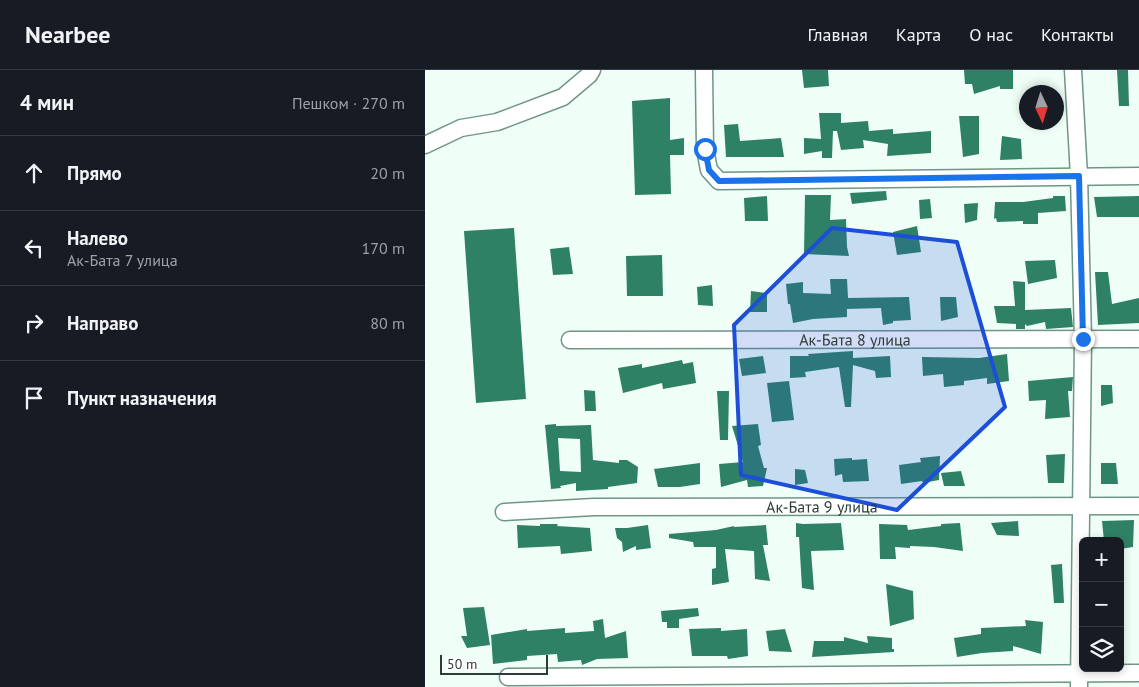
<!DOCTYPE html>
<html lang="ru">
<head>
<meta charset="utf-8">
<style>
	:root { --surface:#171b24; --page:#20242c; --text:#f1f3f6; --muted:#9ea1a6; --line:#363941 }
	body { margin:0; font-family:"PT Sans",sans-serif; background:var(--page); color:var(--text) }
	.controls { position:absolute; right:15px; bottom:15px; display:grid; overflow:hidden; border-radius:8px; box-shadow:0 2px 8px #0003 }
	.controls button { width:45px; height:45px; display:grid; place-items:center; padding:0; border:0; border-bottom:1px solid var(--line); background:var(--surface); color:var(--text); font:25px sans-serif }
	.compass { position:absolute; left:594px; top:15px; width:45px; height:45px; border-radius:50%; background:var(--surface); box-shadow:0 2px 8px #0003; rotate:176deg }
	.scale { position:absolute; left:15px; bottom:12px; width:108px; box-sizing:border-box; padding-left:5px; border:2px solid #2c3d36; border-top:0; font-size:14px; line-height:18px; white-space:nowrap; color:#2c3d36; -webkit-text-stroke:4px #fff; paint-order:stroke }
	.stop { position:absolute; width:15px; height:15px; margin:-11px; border:4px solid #1a73e8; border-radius:50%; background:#fff }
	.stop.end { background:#1a73e8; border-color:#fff; box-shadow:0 1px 5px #0008 }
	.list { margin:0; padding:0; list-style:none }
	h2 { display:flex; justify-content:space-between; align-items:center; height:65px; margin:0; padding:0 20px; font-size:21px }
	h2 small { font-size:16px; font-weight:400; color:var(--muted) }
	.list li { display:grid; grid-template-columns:32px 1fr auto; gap:15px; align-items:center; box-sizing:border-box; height:75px; padding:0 20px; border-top:1px solid var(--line) }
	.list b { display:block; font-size:19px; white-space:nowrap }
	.list p { margin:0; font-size:16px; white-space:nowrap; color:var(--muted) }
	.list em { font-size:16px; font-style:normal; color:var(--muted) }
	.icon { flex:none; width:28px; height:28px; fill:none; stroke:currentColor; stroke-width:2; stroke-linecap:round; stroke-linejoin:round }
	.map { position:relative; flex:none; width:714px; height:617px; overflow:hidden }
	header { display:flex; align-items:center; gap:30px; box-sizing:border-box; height:70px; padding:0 25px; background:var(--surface); border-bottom:1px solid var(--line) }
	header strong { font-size:24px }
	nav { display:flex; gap:28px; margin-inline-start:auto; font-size:18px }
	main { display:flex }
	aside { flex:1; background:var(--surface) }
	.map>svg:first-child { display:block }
	.building { fill:#2f8165; fill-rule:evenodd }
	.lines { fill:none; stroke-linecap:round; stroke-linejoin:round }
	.minor-casing { stroke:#6f9585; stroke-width:19 }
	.minor { stroke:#fff; stroke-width:16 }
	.route { stroke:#1a73e8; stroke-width:6 }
	.marked { fill:#1d4ed8; fill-opacity:0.2; stroke:#1d4ed8; stroke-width:4; stroke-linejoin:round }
	.labels { text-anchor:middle; stroke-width:5; stroke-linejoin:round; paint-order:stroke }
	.street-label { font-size:16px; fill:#2c3d36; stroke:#fff }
</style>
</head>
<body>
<header>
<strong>Nearbee</strong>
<nav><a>Главная</a><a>Карта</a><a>О нас</a><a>Контакты</a></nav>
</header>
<main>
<aside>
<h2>4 мин<small>Пешком · 270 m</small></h2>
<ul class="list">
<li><svg class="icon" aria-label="ahead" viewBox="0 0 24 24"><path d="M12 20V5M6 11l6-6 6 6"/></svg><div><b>Прямо</b></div><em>20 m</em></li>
<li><svg class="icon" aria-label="left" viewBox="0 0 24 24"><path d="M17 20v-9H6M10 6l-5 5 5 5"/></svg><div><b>Налево</b><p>Ак-Бата 7 улица</p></div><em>170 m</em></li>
<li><svg class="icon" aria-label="right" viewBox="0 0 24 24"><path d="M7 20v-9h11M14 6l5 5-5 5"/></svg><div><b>Направо</b></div><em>80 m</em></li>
<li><svg class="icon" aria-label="arrive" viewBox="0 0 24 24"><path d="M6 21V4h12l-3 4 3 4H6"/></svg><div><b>Пункт назначения</b></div></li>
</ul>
</aside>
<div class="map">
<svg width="714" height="617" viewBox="0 0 714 617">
	<rect width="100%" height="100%" fill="#effff8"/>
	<path class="building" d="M 377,0 L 403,0 L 404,16 L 379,18 Z
		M 539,0 L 588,0 L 588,19 L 575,19 L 575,16 L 549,24 L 547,14 L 540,14 Z
		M 692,0 L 703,0 L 704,36 L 694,36 Z
		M 245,28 L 245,70 L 259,68 L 259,85 L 245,85 L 246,124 L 210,125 L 207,31 Z
		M 394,43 L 416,43 L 416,53 L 443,51 L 444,61 L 468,59 L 468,64 L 506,61 L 506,83 L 462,86 L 463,74 L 438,70 L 439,78 L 416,80 L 412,61 L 408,61 L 407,88 L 397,88 L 397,81 L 379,84 L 379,68 L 396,69 Z
		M 534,46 L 554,46 L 554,84 L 538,87 Z
		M 313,54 L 315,71 L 356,68 L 359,87 L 301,87 L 299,55 Z
		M 577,66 L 596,69 L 597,89 L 575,90 Z
		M 461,121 L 462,130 L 427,134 L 425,123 Z
		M 380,125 L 406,125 L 405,150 L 421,149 L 422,177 L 424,186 L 379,184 Z
		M 342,126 L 343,151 L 320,151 L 319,128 Z
		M 628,126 L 640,126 L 641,141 L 613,143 L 613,154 L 598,154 L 598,151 L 572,152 L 571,148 L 569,149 L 570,132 L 598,132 L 628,128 Z
		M 714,126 L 714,147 L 672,147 L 669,127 Z
		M 505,129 L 507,148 L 495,149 L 494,130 Z
		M 553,133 L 552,150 L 540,153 L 539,134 Z
		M 492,156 L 496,182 L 472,185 L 468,162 Z
		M 89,158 L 101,329 L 51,333 L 39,161 Z
		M 144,177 L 148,204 L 128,205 L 125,179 Z
		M 237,185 L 238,226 L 202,226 L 201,186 Z
		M 630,190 L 632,208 L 603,214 L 600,191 Z
		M 670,202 L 683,202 L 687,234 L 714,228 L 714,253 L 673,255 Z
		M 405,209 L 422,209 L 423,228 L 484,227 L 486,250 L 468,251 L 468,253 L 458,255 L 456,238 L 422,239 L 422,247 L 388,249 L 368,253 L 365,234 L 363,234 L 361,214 L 378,212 L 378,223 L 406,224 Z
		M 588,211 L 600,212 L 600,240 L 646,238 L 648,257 L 621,259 L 620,252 L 602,256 L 600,254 L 600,259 L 591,259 L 591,254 L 572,253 L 569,236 L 590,236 Z
		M 287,215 L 288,236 L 273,235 L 272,217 Z
		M 326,221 L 342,223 L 342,242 L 325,242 Z
		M 515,227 L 531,227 L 533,247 L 516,251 Z
		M 428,281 L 428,288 L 465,286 L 466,307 L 451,308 L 450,301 L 428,295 L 426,337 L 420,337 L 414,297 L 380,302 L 381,307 L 365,308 L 365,286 L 384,286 L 383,284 Z
		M 582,284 L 584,311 L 562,314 L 562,308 L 539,311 L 539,315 L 519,317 L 518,304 L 498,306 L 497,287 L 554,288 Z
		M 338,286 L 341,303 L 317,306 L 314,289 Z
		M 257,290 L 258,294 L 268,292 L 271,313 L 238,319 L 237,313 L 198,323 L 193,298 L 217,294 L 217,298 Z
		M 648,307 L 647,321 L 643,321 L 645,347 L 620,349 L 621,330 L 604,331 L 603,311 Z
		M 364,311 L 369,350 L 347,352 L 342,313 Z
		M 676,315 L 687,315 L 688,333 L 676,336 Z
		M 159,320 L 170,321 L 171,341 L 160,341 Z
		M 292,321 L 304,321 L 303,370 L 295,370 Z
		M 131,354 L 131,356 L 166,355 L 168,390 L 194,393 L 194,390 L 202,390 L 213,397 L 212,413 L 183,417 L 183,419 L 151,421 L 151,413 L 135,416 L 136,418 L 126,419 L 120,355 ZM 133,368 L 155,369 L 156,402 L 135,401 Z
		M 333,354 L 336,375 L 333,376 L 339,398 L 342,398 L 338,416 L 323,417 L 322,410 L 296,417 L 294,394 L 318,392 L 307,356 Z
		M 640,384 L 639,413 L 623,413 L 621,385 Z
		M 515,386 L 514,410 L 498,413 L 497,411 L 476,414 L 474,395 L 496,392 L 495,388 Z
		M 427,388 L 427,390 L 442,389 L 444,411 L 418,412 L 417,404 L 410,406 L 409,389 Z
		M 275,393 L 275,414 L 255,417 L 233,417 L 229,399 Z
		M 676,393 L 691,393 L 693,414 L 676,414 Z
		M 370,399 L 380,400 L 383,413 L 370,415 Z
		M 536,401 L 540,416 L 519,416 L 516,403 Z
		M 709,450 L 708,477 L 695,479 L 695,471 L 679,471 L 677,451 Z
		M 593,451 L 594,466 L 572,465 L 566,453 Z
		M 371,453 L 378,454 L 416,453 L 419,480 L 386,481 L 389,520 L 377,518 L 374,467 L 371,467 Z
		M 535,453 L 538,481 L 509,477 L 485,476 L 485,478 L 470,477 L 471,489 L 455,489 L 454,454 L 482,455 L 483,460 L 516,456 L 516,454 Z
		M 115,454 L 133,454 L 132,456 L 165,458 L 167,481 L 136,484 L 135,476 L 93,478 L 92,455 L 115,456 Z
		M 223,455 L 226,478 L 211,480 L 211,476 L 198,482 L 197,472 L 192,468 L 190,458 L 202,458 Z
		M 341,455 L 343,475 L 338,475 L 345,511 L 330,509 L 329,481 L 300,479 L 304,512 L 287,515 L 287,499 L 291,498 L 291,477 L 269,477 L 268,472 L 244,468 L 244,464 L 291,460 L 309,456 L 309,457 Z
		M 637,494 L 639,533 L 629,533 L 626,495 Z
		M 461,514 L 488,521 L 489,549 L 465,556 Z
		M 59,537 L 65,575 L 42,578 L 36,566 L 42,566 L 38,538 Z
		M 273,538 L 274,546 L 254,549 L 254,558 L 242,558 L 242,552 L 237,552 L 236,541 Z
		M 178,549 L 180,568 L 201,561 L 203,588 L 172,589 L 157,595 L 156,590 L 133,592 L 132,584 L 102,586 L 102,590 L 68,594 L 66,565 L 102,559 L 102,561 L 140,558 L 140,563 L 169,561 L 168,551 Z
		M 600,550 L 618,552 L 616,584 L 588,576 L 588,581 L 557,583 L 532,587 L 529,568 L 556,564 L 556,558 L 601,556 Z
		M 296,558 L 296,561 L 322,559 L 323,586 L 303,589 L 302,586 L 267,586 L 264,559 Z
		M 360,559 L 367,582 L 344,581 L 341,561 Z
		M 442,566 L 467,568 L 467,579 L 469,579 L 469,582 L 387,587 L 389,571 L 419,571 L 419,567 L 443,573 Z"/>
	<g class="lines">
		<defs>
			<g id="minor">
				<path d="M 279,0 L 280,79 L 284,100 L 294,111 L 714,106"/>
				<path d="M 648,0 L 654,106 L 658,269 L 654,617"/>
				<path d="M 0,75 L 36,58 L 72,52 L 138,27 L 164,5 L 167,0"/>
				<path id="s1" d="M 145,270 L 714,269"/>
				<path id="s2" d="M 79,442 L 169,437 L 714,436"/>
				<path d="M 83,607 L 714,603"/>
			</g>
		</defs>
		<use href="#minor" class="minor-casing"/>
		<use href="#minor" class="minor"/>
	</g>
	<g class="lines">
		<path class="route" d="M 280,79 L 284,100 L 294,111 L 654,106 L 658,269"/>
	</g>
	<path class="marked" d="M 407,158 L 532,172 L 580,337 L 472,440 L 316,405 L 309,255 Z"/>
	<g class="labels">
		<g class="street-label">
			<text dy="6" stroke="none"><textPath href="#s1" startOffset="285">Ак-Бата 8 улица</textPath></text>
			<text dy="6" stroke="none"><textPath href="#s2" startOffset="318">Ак-Бата 9 улица</textPath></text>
		</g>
	</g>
</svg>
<div class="controls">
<button>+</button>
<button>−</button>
<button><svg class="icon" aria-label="layers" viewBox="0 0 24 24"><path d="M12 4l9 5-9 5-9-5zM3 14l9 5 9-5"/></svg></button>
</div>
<svg class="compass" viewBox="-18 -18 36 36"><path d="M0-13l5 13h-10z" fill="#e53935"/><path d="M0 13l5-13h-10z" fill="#9ea1a6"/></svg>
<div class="scale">50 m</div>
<div class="stop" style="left:280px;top:79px"></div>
<div class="stop end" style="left:658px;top:269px"></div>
</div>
</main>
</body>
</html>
